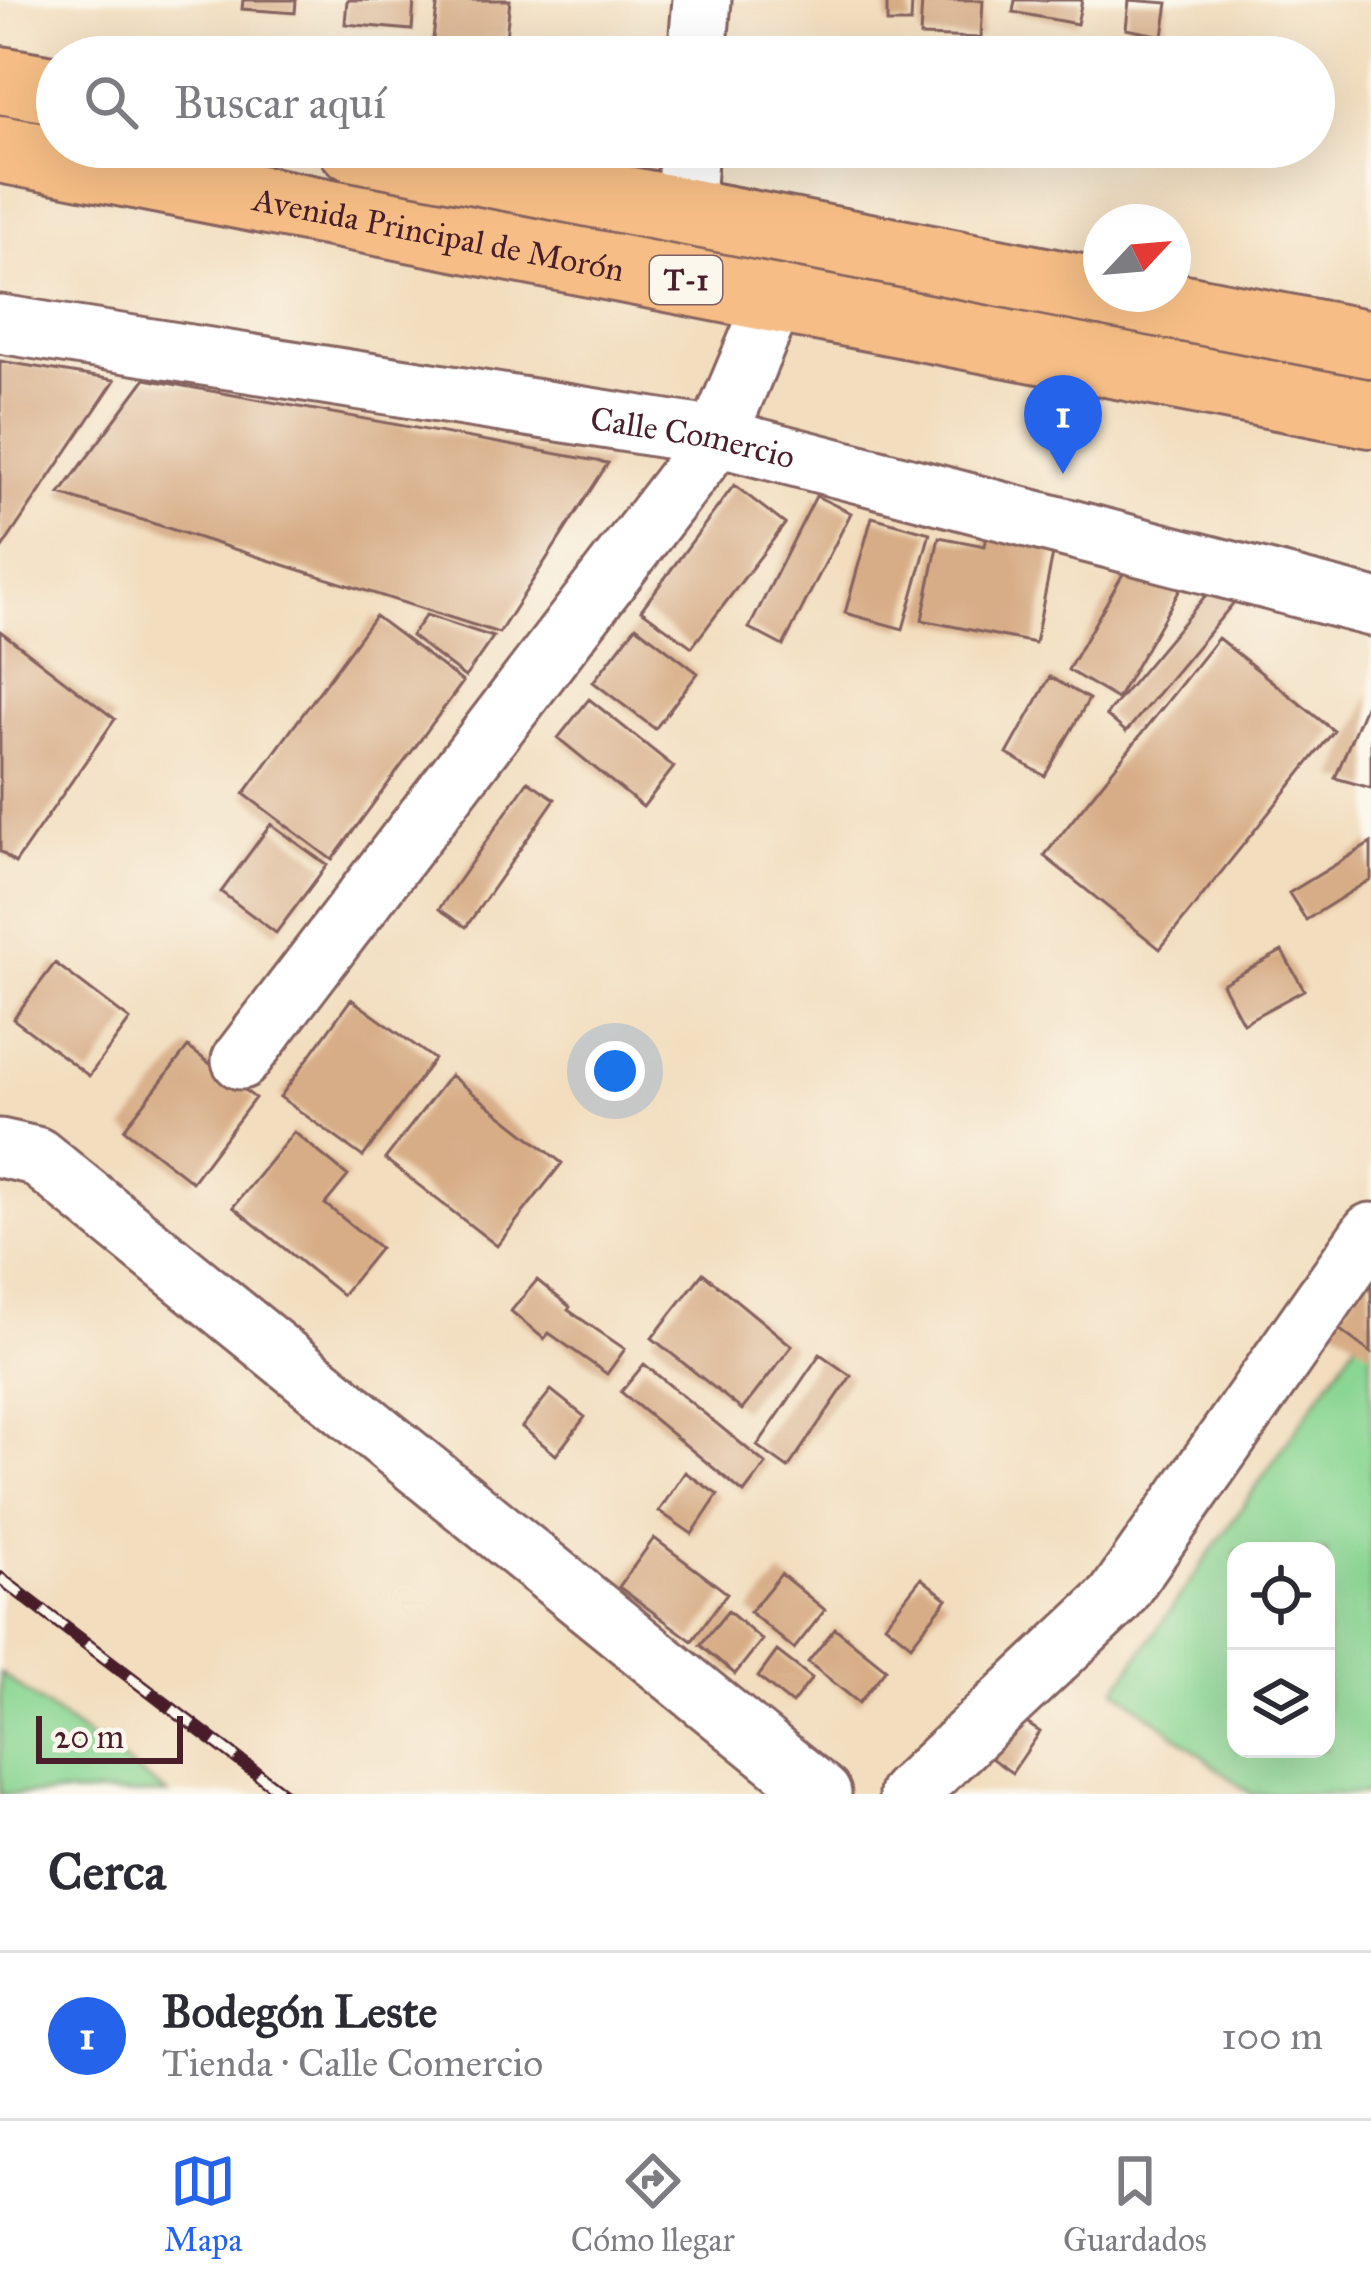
<!DOCTYPE html>
<html lang="es">
<head>
<meta charset="utf-8">
<style>
	:root { --surface:#fff; --page:#f2f2f3; --text:#2b2b33; --muted:#7c7c81; --line:#e1e1e2; --accent:#2563eb }
	body { margin:0; font-family:"IM FELL Great Primer",serif; background:var(--page); color:var(--text) }
	.controls { position:absolute; right:36px; bottom:36px; display:grid; overflow:hidden; border-radius:24px; box-shadow:0 12px 48px #0002 }
	.controls button { width:108px; height:108px; display:grid; place-items:center; padding:0; border:0; border-bottom:3px solid var(--line); background:var(--surface); color:var(--text); font:60px sans-serif }
	.compass { position:absolute; left:1083px; top:204px; width:108px; height:108px; border-radius:50%; background:var(--surface); box-shadow:0 12px 48px #0002; rotate:64deg }
	.scale { position:absolute; left:36px; bottom:30px; width:147px; box-sizing:border-box; padding-left:12px; border:6px solid #4a1f2b; border-top:0; font-size:33px; line-height:42px; white-space:nowrap; color:#4a1f2b; -webkit-text-stroke:9px #fbf7ec; paint-order:stroke }
	.you { position:absolute; left:615px; top:1071px; width:42px; height:42px; margin:-30px; border:9px solid #fff; border-radius:50%; background:#1a73e8; box-shadow:0 0 0 18px #1a73e833 }
	.badge { display:grid; place-items:center; width:78px; height:78px; border-radius:50%; background:var(--accent); color:#fff; font-size:39px; font-weight:700 }
	.pin { position:absolute; translate:-50% -99px; filter:drop-shadow(0 3px 6px #0008) }
	.pin::after { content:''; position:absolute; top:63px; width:42px; height:36px; background:inherit; clip-path:polygon(0 0,100% 0,50% 100%) }
	.list { margin:0; padding:0; list-style:none }
	h2 { display:flex; justify-content:space-between; align-items:center; height:156px; margin:0; padding:0 48px; font-size:51px }
	h2 small { font-size:39px; font-weight:400; color:var(--muted) }
	.list li { display:grid; grid-template-columns:78px 1fr auto; gap:36px; align-items:center; box-sizing:border-box; height:168px; padding:0 48px; border-top:3px solid var(--line) }
	.list b { display:block; font-size:45px; white-space:nowrap }
	.list p { margin:0; font-size:39px; white-space:nowrap; color:var(--muted) }
	.list em { font-size:39px; font-style:normal; color:var(--muted) }
	.icon { flex:none; width:66px; height:66px; fill:none; stroke:currentColor; stroke-width:2; stroke-linecap:round; stroke-linejoin:round }
	.map { position:relative; flex:none; width:1371px; height:1794px; overflow:hidden }
	.search { position:absolute; background:var(--surface); box-shadow:0 12px 48px #0002; left:36px; right:36px; top:36px; height:132px; display:flex; align-items:center; gap:30px; box-sizing:border-box; padding:0 42px; border-radius:66px; color:var(--muted); font-size:45px }
	.sheet { height:324px; background:var(--surface) }
	nav { display:flex; justify-content:space-around; align-items:center; box-sizing:border-box; height:168px; border-top:3px solid var(--line); background:var(--surface); font-size:33px; color:var(--muted) }
	nav a { display:grid; justify-items:center; gap:6px }
	nav .on { color:var(--accent) }
	.map>svg:first-child { display:block }
	.green { fill:#8ad693; stroke:#6a7a5f; stroke-width:3; fill-rule:evenodd }
	.building { fill:#d7ad87 }
	.lines { fill:none; stroke-linecap:round; stroke-linejoin:round }
	.minor-casing { stroke:#85625e; stroke-width:63 }
	.major-casing { stroke:#85625e; stroke-width:72 }
	.minor { stroke:#fff; stroke-width:57 }
	.major { stroke:#f6be86; stroke-width:66 }
	.rail-casing { stroke:#4a1f2b; stroke-width:14 }
	.rail { stroke:#fbf7ec; stroke-width:9; stroke-dasharray:27; stroke-linecap:butt }
	.labels { text-anchor:middle; stroke-width:9; stroke-linejoin:round; paint-order:stroke }
	.shield { fill:#fbf7ec; stroke:#7f6065; stroke-width:3 }
	.shield-label { font-size:30px; font-weight:bold; fill:#4a1f2b }
	.street-label { font-size:33px; fill:#4a1f2b; stroke:#fbf7ec }
</style>
</head>
<body>
<div class="map">
<svg width="1371" height="1794" viewBox="0 0 1371 1794">
	<rect width="100%" height="100%" fill="#fbf7ec"/>
	<filter id="ink" filterUnits="userSpaceOnUse"><feTurbulence type="fractalNoise" baseFrequency=".00833" numOctaves="2"/><feDisplacementMap in="SourceGraphic" scale="24" xChannelSelector="R" yChannelSelector="G"/><feConvolveMatrix kernelMatrix="1 2 1 2 8 2 1 2 1" color-interpolation-filters="sRGB"/></filter>
	<filter id="wash" filterUnits="userSpaceOnUse"><feTurbulence type="fractalNoise" baseFrequency=".004" numOctaves="4" result="noise"/><feDisplacementMap in="SourceGraphic" scale="48" xChannelSelector="R" yChannelSelector="G"/><feGaussianBlur stdDeviation="2.7" result="paint"/><feColorMatrix in="noise" values="0 0 0 0 0 0 0 0 0 0 0 0 0 0 0 0 0 1.4 0 .05"/><feComposite in="paint" operator="in"/></filter>
	<g filter="url(#wash)">
		<rect width="100%" height="100%" fill="#f2ddbe"/>
		<path class="green" d="M 1371,1321 L 1371,1794 L 1251,1794 L 1116,1689 ZM 1236,1551 L 1326,1551 L 1326,1749 L 1236,1749 Z
			M 0,1673 L 168,1794 L 0,1794 Z"/>
		<g id="blocks">
			<path class="building" d="M 243,0 L 296,0 L 295,13 L 242,9 Z
				M 347,0 L 414,0 L 412,30 L 345,24 Z
				M 438,0 L 510,0 L 504,57 L 431,54 Z
				M 887,0 L 912,0 L 911,23 L 887,23 Z
				M 922,0 L 983,0 L 981,38 L 920,36 Z
				M 1015,0 L 1082,0 L 1077,24 L 1013,12 Z
				M 1129,0 L 1168,3 L 1163,36 L 1126,29 Z
				M 0,361 L 115,380 L 0,551 Z
				M 145,379 L 608,463 L 499,633 L 60,494 Z
				M 734,485 L 785,524 L 692,647 L 641,610 Z
				M 816,496 L 851,513 L 783,646 L 749,628 Z
				M 872,517 L 930,533 L 903,629 L 845,613 Z
				M 987,536 L 1054,549 L 1035,643 L 922,620 L 939,537 L 985,546 Z
				M 1132,558 L 1181,588 L 1117,699 L 1068,670 Z
				M 1216,583 L 1236,600 L 1126,732 L 1106,715 Z
				M 426,615 L 493,637 L 465,677 L 411,636 Z
				M 375,616 L 463,682 L 332,860 L 244,794 Z
				M 636,626 L 698,673 L 655,729 L 593,682 Z
				M 0,631 L 115,719 L 15,863 L 0,851 Z
				M 1218,638 L 1334,731 L 1160,949 L 1044,856 Z
				M 1050,677 L 1089,699 L 1045,776 L 1007,754 Z
				M 1371,692 L 1371,788 L 1335,778 Z
				M 589,699 L 674,767 L 643,807 L 558,738 Z
				M 528,781 L 555,799 L 466,927 L 439,909 Z
				M 271,824 L 327,865 L 276,933 L 221,892 Z
				M 1371,843 L 1371,879 L 1306,920 L 1289,893 Z
				M 1282,951 L 1304,990 L 1243,1023 L 1222,984 Z
				M 55,963 L 130,1020 L 89,1076 L 13,1019 Z
				M 351,999 L 434,1059 L 363,1157 L 280,1097 Z
				M 188,1047 L 255,1098 L 192,1182 L 124,1129 Z
				M 450,1075 L 562,1163 L 497,1246 L 385,1159 Z
				M 294,1132 L 348,1176 L 325,1204 L 380,1248 L 342,1295 L 233,1207 Z
				M 1371,1270 L 1371,1353 L 1332,1324 Z
				M 703,1273 L 792,1346 L 742,1410 L 652,1338 Z
				M 537,1280 L 570,1307 L 568,1310 L 625,1349 L 607,1374 L 549,1333 L 544,1339 L 511,1311 Z
				M 820,1354 L 851,1376 L 788,1468 L 757,1446 Z
				M 644,1364 L 766,1464 L 744,1493 L 621,1392 Z
				M 551,1390 L 585,1417 L 556,1455 L 522,1427 Z
				M 685,1472 L 718,1495 L 692,1534 L 659,1511 Z
				M 654,1538 L 727,1593 L 692,1641 L 619,1587 Z
				M 781,1574 L 825,1610 L 794,1649 L 750,1612 Z
				M 921,1578 L 947,1599 L 911,1645 L 885,1624 Z
				M 728,1611 L 762,1640 L 735,1674 L 700,1645 Z
				M 835,1628 L 886,1669 L 859,1703 L 808,1662 Z
				M 777,1651 L 812,1678 L 792,1704 L 758,1677 Z
				M 1013,1714 L 1040,1732 L 1012,1773 L 985,1754 Z"/>
		</g>
	</g>
	<g filter="url(#ink)">
		<use href="#blocks" fill-opacity="0" stroke="#85625e" stroke-width="3"/>
		<g class="lines">
			<defs>
				<g id="minor">
					<path d="M 697,57 L 702,0"/>
					<path d="M 684,211 L 689,147"/>
					<path id="s1" d="M 0,324 L 717,437 L 1371,607"/>
					<path d="M 241,1060 L 717,437 L 776,297"/>
					<path d="M 0,1148 L 36,1156 L 822,1794"/>
					<path d="M 908,1794 L 1115,1599 L 1371,1232"/>
				</g>
				<g id="major">
					<path d="M 0,80 L 57,90"/>
					<path d="M 352,147 L 1101,292"/>
					<path id="s2" d="M 0,149 L 1371,414"/>
					<path d="M 1111,294 L 1371,344"/>
				</g>
			</defs>
			<use href="#minor" class="minor-casing"/>
			<use href="#major" class="major-casing"/>
			<use href="#minor" class="minor"/>
			<use href="#major" class="major"/>
			<defs>
				<path id="rail" d="M 0,1578 L 284,1794"/>
			</defs>
			<use href="#rail" class="rail-casing"/>
			<use href="#rail" class="rail"/>
		</g>
	</g>
	<g class="labels">
		<rect class="shield" x="650" y="256" width="72" height="48" rx="9"/>
		<g class="shield-label">
			<text x="686" y="290">T-1</text>
		</g>
		<g class="street-label">
			<text dy="12" stroke="none"><textPath href="#s2" startOffset="447">Avenida Principal de Morón</textPath></text>
			<text dy="12" stroke="none"><textPath href="#s1" startOffset="702">Calle Comercio</textPath></text>
		</g>
	</g>
</svg>
<div class="controls">
<button><svg class="icon" aria-label="locate" viewBox="0 0 24 24"><circle cx="12" cy="12" r="6"/><path d="M12 2v4M12 18v4M2 12h4M18 12h4"/></svg></button>
<button><svg class="icon" aria-label="layers" viewBox="0 0 24 24"><path d="M12 4l9 5-9 5-9-5zM3 14l9 5 9-5"/></svg></button>
</div>
<svg class="compass" viewBox="-18 -18 36 36"><path d="M0-13l5 13h-10z" fill="#e53935"/><path d="M0 13l5-13h-10z" fill="#7c7c81"/></svg>
<div class="scale">20 m</div>
<div class="you"></div>
<div class="pin badge" style="left:1063px;top:474px">1</div>
<div class="search"><svg class="icon" aria-label="search" viewBox="0 0 24 24"><circle cx="10" cy="10" r="6"/><path d="M15 15l6 6"/></svg>Buscar aquí</div>
</div>
<section class="sheet">
<h2>Cerca<small></small></h2>
<ul class="list">
<li><span class="badge">1</span><div><b>Bodegón Leste</b><p>Tienda · Calle Comercio</p></div><em>100 m</em></li>
</ul>
</section>
<nav>
<a class="on"><svg class="icon" aria-label="map" viewBox="0 0 24 24"><path d="M3 6l6-2 6 2 6-2v14l-6 2-6-2-6 2zM9 4v14M15 6v14"/></svg>Mapa</a>
<a><svg class="icon" aria-label="directions" viewBox="0 0 24 24"><path d="M12 3l9 9-9 9-9-9zM9 14v-3h6M13 9l2 2-2 2"/></svg>Cómo llegar</a>
<a><svg class="icon" aria-label="saved" viewBox="0 0 24 24"><path d="M7 4h10v16l-5-4-5 4z"/></svg>Guardados</a>
</nav>
</body>
</html>
